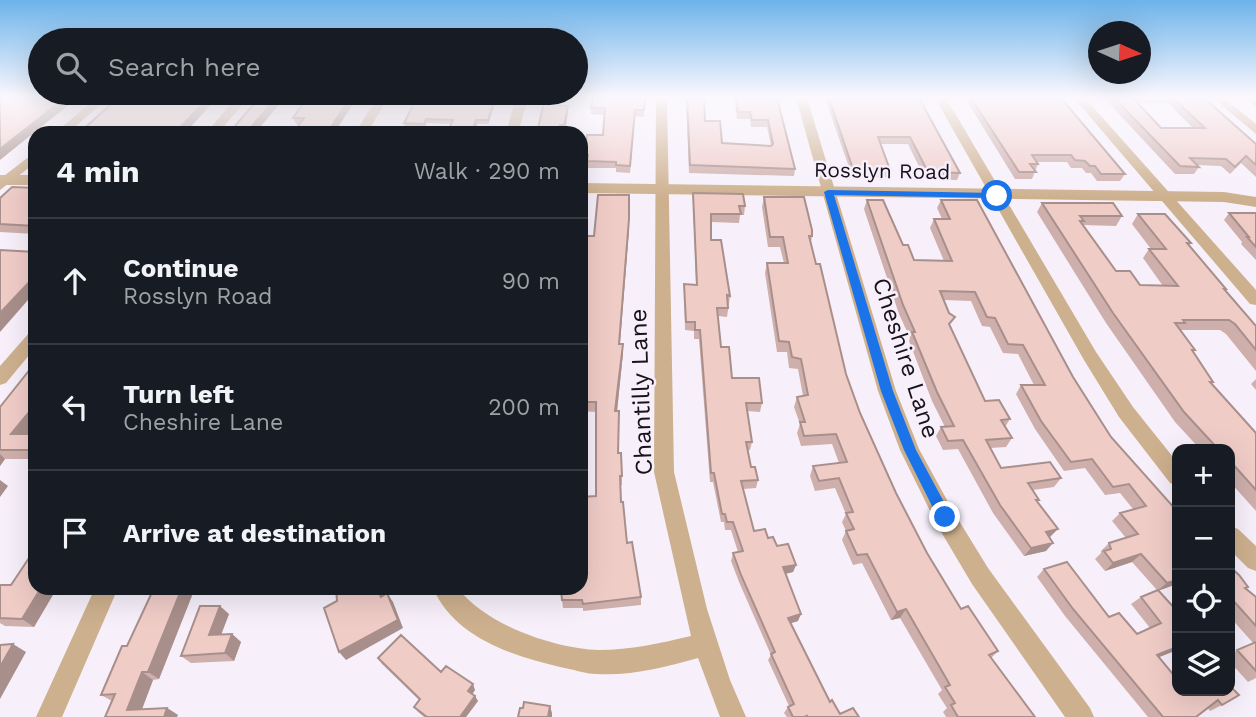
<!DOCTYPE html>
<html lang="en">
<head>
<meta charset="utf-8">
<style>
	:root { --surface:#171b24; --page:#242831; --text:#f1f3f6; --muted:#9ea1a6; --line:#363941 }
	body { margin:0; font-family:"Work Sans",sans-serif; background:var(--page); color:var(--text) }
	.controls { position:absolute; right:21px; bottom:21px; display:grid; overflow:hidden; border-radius:14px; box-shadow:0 7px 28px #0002 }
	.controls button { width:63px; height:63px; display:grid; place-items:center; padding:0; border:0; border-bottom:2px solid var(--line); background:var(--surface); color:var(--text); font:35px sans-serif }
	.compass { position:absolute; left:1088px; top:21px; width:63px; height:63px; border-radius:50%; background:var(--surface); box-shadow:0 7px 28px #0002; rotate:93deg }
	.stop { position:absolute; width:21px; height:21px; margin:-16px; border:5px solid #1a73e8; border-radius:50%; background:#fff }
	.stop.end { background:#1a73e8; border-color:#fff; box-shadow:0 2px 7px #0008 }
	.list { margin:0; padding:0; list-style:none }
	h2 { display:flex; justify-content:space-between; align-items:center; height:91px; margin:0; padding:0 28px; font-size:30px }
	h2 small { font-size:23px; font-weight:400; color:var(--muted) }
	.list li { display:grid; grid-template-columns:46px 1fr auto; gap:21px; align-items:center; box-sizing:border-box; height:126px; padding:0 28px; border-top:2px solid var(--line) }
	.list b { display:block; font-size:26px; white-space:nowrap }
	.list p { margin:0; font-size:23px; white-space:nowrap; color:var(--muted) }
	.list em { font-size:23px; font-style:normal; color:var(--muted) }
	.icon { flex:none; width:38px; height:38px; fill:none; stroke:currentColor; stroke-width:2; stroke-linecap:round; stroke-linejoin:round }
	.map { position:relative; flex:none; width:1256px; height:717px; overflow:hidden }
	.search { position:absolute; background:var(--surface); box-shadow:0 7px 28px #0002; left:28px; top:28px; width:560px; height:77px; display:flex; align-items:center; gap:18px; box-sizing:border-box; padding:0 24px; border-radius:38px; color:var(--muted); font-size:26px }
	.panel { position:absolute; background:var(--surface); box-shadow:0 7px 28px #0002; left:28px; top:126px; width:560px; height:469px; border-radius:21px }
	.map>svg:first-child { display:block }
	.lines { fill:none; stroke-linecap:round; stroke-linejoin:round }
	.minor { fill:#cdb08e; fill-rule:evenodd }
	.tertiary { fill:#cdb08e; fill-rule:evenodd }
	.wall { fill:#ceafab; fill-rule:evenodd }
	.shaded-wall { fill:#a88f8b }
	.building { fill:#f0ccc7; stroke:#a88f8b; stroke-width:2 }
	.route { fill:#1a73e8 }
	.labels { text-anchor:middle; stroke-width:5; stroke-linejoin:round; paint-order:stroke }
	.far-street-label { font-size:21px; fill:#18121c; stroke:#f7f0fb }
	.street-label { font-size:24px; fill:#18121c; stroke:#f7f0fb }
</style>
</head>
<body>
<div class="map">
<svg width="1256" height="717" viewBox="0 0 1256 717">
	<rect width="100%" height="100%" fill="#f7f0fb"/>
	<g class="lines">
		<path class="minor" d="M 96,98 L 108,98 L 68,133 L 55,133 Z
			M 236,98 L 248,98 L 218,133 L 206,133 Z
			M 377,98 L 388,98 L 367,133 L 355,133 Z
			M 516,98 L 528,98 L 518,133 L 506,133 Z
			M 656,98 L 667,98 L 674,472 L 707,609 L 730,680 L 746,717 L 720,717 L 698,658 C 666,667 631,676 597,674 C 585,674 572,669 560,667 C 512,656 454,637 433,588 L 458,588 C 484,624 555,649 599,650 C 630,650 661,643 691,636 L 654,472 Z
			M 796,98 L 807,98 L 896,391 L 919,449 L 953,511 L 988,568 L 1090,708 L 1094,717 L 1065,717 L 972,584 L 937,525 L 900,450 L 878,391 Z
			M 935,98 L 946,98 L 1096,352 L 1133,407 L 1177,462 L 1177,486 L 1170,483 L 1119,417 L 1084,360 Z
			M 1074,98 L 1085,98 L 1256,290 L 1256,305 L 1250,304 Z
			M 1213,98 L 1224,98 L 1256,124 L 1256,134 Z
			M 35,152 L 35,163 L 0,190 L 0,179 Z
			M 35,331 L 35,348 L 6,383 L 0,385 L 0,366 L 29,333 Z
			M 1230,526 L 1238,529 L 1256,546 L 1256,571 L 1248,568 L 1230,550 Z
			M 95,588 L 118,588 L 62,717 L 36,717 Z"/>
		<path class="tertiary" d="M 0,175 L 35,175 L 35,185 L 0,185 Z
			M 581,183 L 1224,192 L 1256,197 L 1256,207 L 1224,202 L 581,193 Z"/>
	</g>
	<path class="wall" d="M 259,98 L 357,98 L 334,133 L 293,133 L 299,124 L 296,124 L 293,118 L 305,101 L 282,101 L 260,127 L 264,133 L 229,133 Z
		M 497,98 L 488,124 L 477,124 L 474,133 L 447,133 L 451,124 L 427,123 L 425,128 L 405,127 L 404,123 Z
		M 545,98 L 563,98 L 561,106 L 568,106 L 568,112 L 565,132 L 560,132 L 560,133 L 537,133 Z
		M 645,98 L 644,117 L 635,116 L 630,173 L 616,172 L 616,168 L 587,168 L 587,162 L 584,162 L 584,155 L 603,135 L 604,115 L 591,114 L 591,108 Z
		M 686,98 L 704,98 L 705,121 L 722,143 L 771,146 L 767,127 L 751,127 L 750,119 L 737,119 L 734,98 L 777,98 L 795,169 L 794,176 L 689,173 Z
		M 825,98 L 919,98 L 960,173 L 957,180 L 925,179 L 908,144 L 880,144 L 890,170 L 888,177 L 852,176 Z
		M 965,98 L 1061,98 L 1125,174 L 1120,181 L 1097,181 L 1091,173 L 1086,173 L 1082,168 L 1071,168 L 1067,162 L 1037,162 L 1038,164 L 1032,179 L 1015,179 Z
		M 1104,98 L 1204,98 L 1256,144 L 1256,177 L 1241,163 L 1230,174 L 1221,166 L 1197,165 L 1199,167 L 1194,174 L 1175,174 ZM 1138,103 L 1168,103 L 1193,128 L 1161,128 Z
		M 1244,98 L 1256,98 L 1256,107 Z
		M 35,188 L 35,234 L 0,232 L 0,198 Z
		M 693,193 L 745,206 L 744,215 L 740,215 L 739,223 L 711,222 L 711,240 L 730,296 L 727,317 L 718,316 L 721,347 L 732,378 L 762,403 L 760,412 L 747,411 L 752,442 L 750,450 L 748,450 L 751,467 L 758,480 L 756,488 L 743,489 L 754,531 L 768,538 L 796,565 L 793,572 L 785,574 L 798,621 L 791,623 L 830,702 L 840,714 L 859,717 L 787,717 L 784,713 L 788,707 L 789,706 L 768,660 L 771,655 L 739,582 L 731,561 L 733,553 L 738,552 L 731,530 L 725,530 L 724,522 L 721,522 L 713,482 L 710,482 L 699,339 L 694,339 L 694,331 L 685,330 L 684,284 L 696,284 L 693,201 Z
		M 764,197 L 812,236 L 811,242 L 816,264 L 846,374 L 860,413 L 896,493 L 927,553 L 961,609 L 998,651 L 991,658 L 1035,717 L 946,717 L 943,712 L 947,708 L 938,694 L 942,690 L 900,618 L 891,620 L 862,563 L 853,565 L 842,540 L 846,531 L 842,522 L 846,514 L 835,488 L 815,491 L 810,476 L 813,466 L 839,463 L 832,444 L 801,446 L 797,433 L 800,424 L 794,407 L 797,397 L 803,396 L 798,369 L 789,368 L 787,352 L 777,352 L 765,273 L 767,263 L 784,263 L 780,247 L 768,247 L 762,207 Z
		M 867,200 L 914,260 L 944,261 L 930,228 L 934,219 L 942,219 L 937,208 L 941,200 L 1073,377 L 1111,437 L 1177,511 L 1177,584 L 1158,591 L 1177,611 L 1177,650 L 1159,657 L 1177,691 L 1230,691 L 1222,705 L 1210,711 L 1208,708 L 1196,717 L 1148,717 L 1065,616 L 1037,577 L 1044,569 L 1109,617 L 1137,634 L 1150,628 L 1131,604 L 1141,597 L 1157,590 L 1132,562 L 1105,571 L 1095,559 L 1101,553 L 1101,551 L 1109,543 L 1126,538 L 1112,521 L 1120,513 L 1133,509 L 1120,493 L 1105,495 L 1085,468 L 1064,471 L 1035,429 L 1016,394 L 1021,385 L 1034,385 L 1018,354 L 1003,353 L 990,327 L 982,326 L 971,301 L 944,300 L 950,327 L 985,401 L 1010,419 L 1005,427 L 1012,438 L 1006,447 L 990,448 L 1001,468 L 1061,478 L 1054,487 L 1033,490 L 1039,500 L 1037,502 L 1050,537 L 1046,551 L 1024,556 L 993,513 L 958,449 L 943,450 L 936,436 L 941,427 L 945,427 L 932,401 L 909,341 L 910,338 L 899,314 L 864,209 Z
		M 1042,203 L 1122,216 L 1116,226 L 1083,225 L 1116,271 L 1140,285 L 1163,286 L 1143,258 L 1149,249 L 1151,249 L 1132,224 L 1138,214 L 1191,243 L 1189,245 L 1226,289 L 1225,290 L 1256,326 L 1256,371 L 1226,334 L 1220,330 L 1181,330 L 1195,350 L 1193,352 L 1213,382 L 1211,383 L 1256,433 L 1256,511 L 1230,482 L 1230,449 L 1200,449 L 1175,422 L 1106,323 L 1037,212 Z
		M 1229,213 L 1256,213 L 1256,260 L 1241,244 L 1242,242 L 1224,220 Z
		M 629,229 L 620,344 L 623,344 L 623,353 L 617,411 L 618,453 L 622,476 L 622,485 L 620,485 L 621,502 L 627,543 L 641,597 L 641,605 L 583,611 L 583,608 L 563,608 L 562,600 L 582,514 L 596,496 L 596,412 L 581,411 L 581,305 L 584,278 L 581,278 L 581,236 L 594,236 Z
		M 35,363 L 35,426 L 28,434 L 35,434 L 35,459 L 5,459 L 0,466 L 0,407 Z
		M 1256,379 L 1256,390 L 1251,384 Z
		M 1230,567 L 1246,588 L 1256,597 L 1256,678 L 1248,682 L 1230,662 L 1230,654 L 1253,643 L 1230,617 Z
		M 0,585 L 35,588 L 57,588 L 34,627 L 5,626 L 0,623 Z
		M 154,588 L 188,588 L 193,593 L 159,679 L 153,680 L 142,709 L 167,708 L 178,715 L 105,717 L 112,701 L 101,695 L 127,646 Z
		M 229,614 L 221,634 L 232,634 L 241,642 L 234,661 L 191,663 L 181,656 Z
		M 378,658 L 441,672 L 475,690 L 472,694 L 478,701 L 466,717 L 424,717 L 418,712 L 414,707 L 419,700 L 382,664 Z"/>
	<path class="shaded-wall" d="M 65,98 L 77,98 L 0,160 L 0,149 Z
		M 208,98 L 217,98 L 185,133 L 175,133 Z
		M 276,98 L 281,98 L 282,101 L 255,133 L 252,126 Z
		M 350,98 L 357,98 L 334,133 L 327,133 Z
		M 495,98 L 497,98 L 488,124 L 488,120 Z
		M 568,106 L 568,112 L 565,132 L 564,125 Z
		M 476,120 L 477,124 L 474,133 L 471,133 Z
		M 261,127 L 264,133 L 256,133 Z
		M 629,219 L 629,229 L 619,353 L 619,344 Z
		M 35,276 L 35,292 L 0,332 L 0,313 Z
		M 623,344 L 623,353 L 616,421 L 615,411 Z
		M 35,405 L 35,426 L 21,443 L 11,434 Z
		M 0,454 L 5,459 L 0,466 Z
		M 0,480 L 8,486 L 0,497 Z
		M 1058,529 L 1050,537 L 1038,540 L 1046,532 Z
		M 1053,543 L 1046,551 L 1024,556 L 1031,548 Z
		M 1141,554 L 1132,562 L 1105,571 L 1113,563 Z
		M 796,565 L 793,572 L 780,575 L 783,567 Z
		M 1177,580 L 1177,584 L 1157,591 L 1167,583 Z
		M 41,588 L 57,588 L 34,627 L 22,619 Z
		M 177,588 L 188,588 L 193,593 L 159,679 L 148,672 Z
		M 387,593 L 393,602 L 403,628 L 346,660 L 339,652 Z
		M 220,606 L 229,614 L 218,643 L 209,635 Z
		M 906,609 L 900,618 L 891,620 L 897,612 Z
		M 801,614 L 798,621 L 785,625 L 788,618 Z
		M 232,634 L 241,642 L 234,661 L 225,653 Z
		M 13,644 L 26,652 L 0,699 L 0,667 Z
		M 1177,647 L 1177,650 L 1147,662 L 1157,655 Z
		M 142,672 L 153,680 L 139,717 L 127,710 Z
		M 473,684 L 475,690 L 471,696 L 468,691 Z
		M 475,696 L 478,701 L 466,717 L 460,717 Z
		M 550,706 L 552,713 L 552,717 L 548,717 Z
		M 167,708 L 178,715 L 177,717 L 164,717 Z"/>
	<path class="building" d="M 0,98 L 65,98 L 0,149 Z
		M 118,98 L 208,98 L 175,133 L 79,133 Z
		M 259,98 L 276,98 L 252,126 L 261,127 L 256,133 L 229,133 Z
		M 307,98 L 350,98 L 327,133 L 293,133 L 304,118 L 293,118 Z
		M 417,98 L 495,98 L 488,120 L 476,120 L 471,133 L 447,133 L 453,120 L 426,119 L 424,124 L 404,123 Z
		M 545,98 L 561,98 L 559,106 L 568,106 L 564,125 L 560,125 L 557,133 L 537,133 Z
		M 593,98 L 645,98 L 644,110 L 635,110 L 630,166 L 616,165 L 616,162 L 587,161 L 588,155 L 584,155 L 587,135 L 603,135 L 605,108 L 591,108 Z
		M 687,98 L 704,98 L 705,121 L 720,121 L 722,143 L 771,146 L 773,144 L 768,120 L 752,120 L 750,112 L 738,112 L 736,98 L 777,98 L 795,169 L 690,165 Z
		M 829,98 L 919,98 L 960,173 L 928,172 L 910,137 L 878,137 L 890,170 L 853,169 Z
		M 971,98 L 1061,98 L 1125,174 L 1101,174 L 1095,166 L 1090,166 L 1085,161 L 1075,160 L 1071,155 L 1032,155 L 1038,164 L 1030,164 L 1036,172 L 1019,172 Z
		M 1114,98 L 1133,98 L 1161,128 L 1205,128 L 1173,98 L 1204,98 L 1256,144 L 1256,165 L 1246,156 L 1235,167 L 1226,159 L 1190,158 L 1199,167 L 1180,166 Z
		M 12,187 L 35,188 L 35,226 L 0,224 L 0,198 Z
		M 693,193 L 743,194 L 745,206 L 739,206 L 741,214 L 711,214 L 711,240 L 721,240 L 730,296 L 727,295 L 728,308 L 717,308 L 721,347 L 729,347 L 732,378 L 759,378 L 762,403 L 746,403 L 752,442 L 746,442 L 751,467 L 755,467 L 758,480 L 741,481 L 754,531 L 765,529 L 768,538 L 773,537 L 777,546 L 788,544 L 796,565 L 783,567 L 801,614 L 788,618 L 830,702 L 832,700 L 840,714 L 853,708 L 859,717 L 807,717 L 807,716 L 804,717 L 793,717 L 788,707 L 794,704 L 771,654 L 775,652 L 741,575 L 733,553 L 743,551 L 733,522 L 727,522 L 725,514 L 722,514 L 714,473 L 711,473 L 700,330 L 695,330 L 695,322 L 686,322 L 684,284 L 697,285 Z
		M 598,195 L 629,195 L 629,219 L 619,344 L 623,344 L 615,411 L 619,411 L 618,453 L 621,453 L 622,476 L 620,476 L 621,502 L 623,502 L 627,543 L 632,542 L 641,597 L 583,604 L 582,600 L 562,600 L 561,588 L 581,588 L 581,497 L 596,496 L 596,402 L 581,402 L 581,305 L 585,268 L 581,268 L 581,236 L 594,236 Z
		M 764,197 L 804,197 L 812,230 L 812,236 L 809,236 L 816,264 L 820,264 L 846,374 L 860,413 L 896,493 L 927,553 L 961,609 L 968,606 L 998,651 L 989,655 L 1035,717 L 958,717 L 951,705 L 955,703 L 945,687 L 950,685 L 906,609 L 897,612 L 867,554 L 857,555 L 846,531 L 854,529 L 846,513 L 853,512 L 839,478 L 819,481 L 813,466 L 847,462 L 836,434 L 804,436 L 800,422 L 805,422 L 797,397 L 808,395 L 801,359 L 792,357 L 789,342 L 779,341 L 767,263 L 788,263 L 783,237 L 770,237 Z
		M 867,200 L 883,200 L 903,245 L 908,245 L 914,260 L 952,261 L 934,219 L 950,219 L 941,200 L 977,200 L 1073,377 L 1111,437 L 1177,511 L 1177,580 L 1167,583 L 1141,554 L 1113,563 L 1104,551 L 1111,549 L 1109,543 L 1138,534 L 1120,513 L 1146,506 L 1129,484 L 1113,487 L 1092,459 L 1071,462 L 1041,421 L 1021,385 L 1045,385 L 1023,345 L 1008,344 L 995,318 L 987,317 L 975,292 L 940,291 L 949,313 L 955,317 L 949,324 L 985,401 L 999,400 L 1010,419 L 1001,420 L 1012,438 L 986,440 L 1001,468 L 1050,462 L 1061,478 L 1028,483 L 1039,500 L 1036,500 L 1058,529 L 1046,532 L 1053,543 L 1031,548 L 1000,505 L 963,440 L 948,441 L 941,427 L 954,426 L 937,392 L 912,332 L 915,332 L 903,305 Z
		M 1042,203 L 1113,203 L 1122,216 L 1080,216 L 1084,221 L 1080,221 L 1116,271 L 1130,271 L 1140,285 L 1178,286 L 1149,249 L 1166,249 L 1138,214 L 1165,214 L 1191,243 L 1187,243 L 1226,289 L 1224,289 L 1256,326 L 1256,350 L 1235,324 L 1229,320 L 1183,320 L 1185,323 L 1175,323 L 1195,350 L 1192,350 L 1213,382 L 1210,382 L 1256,433 L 1256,490 L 1230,461 L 1230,449 L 1218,449 L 1184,412 L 1113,313 Z
		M 1229,213 L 1256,213 L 1256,247 L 1247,237 L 1249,237 Z
		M 0,250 L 35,252 L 35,276 L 0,313 Z
		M 35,363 L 35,405 L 11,434 L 35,434 L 35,450 L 0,450 L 0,407 Z
		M 35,549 L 35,588 L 41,588 L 22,619 L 0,618 L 0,585 L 11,585 Z
		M 1067,562 L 1109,617 L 1119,613 L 1137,634 L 1161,623 L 1141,597 L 1158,590 L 1177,611 L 1177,647 L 1157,655 L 1177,679 L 1177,691 L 1230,691 L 1230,686 L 1239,695 L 1222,705 L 1218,700 L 1196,717 L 1163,717 L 1073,609 L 1044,569 Z
		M 1230,567 L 1239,575 L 1248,587 L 1245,588 L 1256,597 L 1256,626 L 1230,597 Z
		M 154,588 L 182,588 L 148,672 L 142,672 L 127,710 L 167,708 L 164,717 L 105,717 L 115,694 L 101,695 L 122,646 L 127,646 Z
		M 336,588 L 377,588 L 381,597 L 387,593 L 398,620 L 339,652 L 324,608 L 337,601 Z
		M 200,606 L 220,606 L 209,635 L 232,634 L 225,653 L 181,656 Z
		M 401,635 L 441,672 L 446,666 L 473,684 L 468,691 L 475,696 L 460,717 L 427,717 L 414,707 L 420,699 L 378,658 Z
		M 1256,642 L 1256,671 L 1237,650 Z
		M 13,644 L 0,667 L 0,645 Z
		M 524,702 L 550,706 L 548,717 L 518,717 L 520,708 L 523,708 Z"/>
	<linearGradient id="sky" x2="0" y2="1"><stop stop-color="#6cb3eb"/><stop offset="0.49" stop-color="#fbf8fd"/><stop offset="1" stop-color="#fbf8fd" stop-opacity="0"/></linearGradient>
	<rect width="1256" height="198" fill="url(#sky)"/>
	<path class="route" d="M 828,190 L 997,193 L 1002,196 L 997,198 L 834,195 L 893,391 L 916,450 L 952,517 L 945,524 L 940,522 L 904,450 L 881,391 L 824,192 Z"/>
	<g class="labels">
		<g class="far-street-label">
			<text transform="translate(882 171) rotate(1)" y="7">Rosslyn Road</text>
		</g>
		<g class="street-label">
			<text transform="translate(906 358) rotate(72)" y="8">Cheshire Lane</text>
			<text transform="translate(641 392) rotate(-92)" y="8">Chantilly Lane</text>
		</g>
	</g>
</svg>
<div class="controls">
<button>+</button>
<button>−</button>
<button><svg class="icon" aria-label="locate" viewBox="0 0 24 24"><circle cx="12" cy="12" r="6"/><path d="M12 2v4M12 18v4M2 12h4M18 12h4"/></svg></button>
<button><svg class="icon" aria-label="layers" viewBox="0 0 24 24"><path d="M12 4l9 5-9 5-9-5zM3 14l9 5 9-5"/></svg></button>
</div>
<svg class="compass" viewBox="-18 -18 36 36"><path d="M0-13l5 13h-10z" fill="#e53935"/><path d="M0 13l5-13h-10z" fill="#9ea1a6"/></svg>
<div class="stop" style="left:997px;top:196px"></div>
<div class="stop end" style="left:945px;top:517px"></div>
<div class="search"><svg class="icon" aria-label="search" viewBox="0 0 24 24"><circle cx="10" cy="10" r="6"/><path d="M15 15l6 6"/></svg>Search here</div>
<section class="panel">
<h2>4 min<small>Walk · 290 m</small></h2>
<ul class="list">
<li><svg class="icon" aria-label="ahead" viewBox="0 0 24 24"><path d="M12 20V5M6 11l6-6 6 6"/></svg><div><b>Continue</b><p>Rosslyn Road</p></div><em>90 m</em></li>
<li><svg class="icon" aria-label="left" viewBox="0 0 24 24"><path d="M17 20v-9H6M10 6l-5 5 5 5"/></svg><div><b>Turn left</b><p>Cheshire Lane</p></div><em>200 m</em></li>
<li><svg class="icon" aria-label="arrive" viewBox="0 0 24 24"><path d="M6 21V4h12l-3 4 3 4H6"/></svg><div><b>Arrive at destination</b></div></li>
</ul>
</section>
</div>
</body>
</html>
